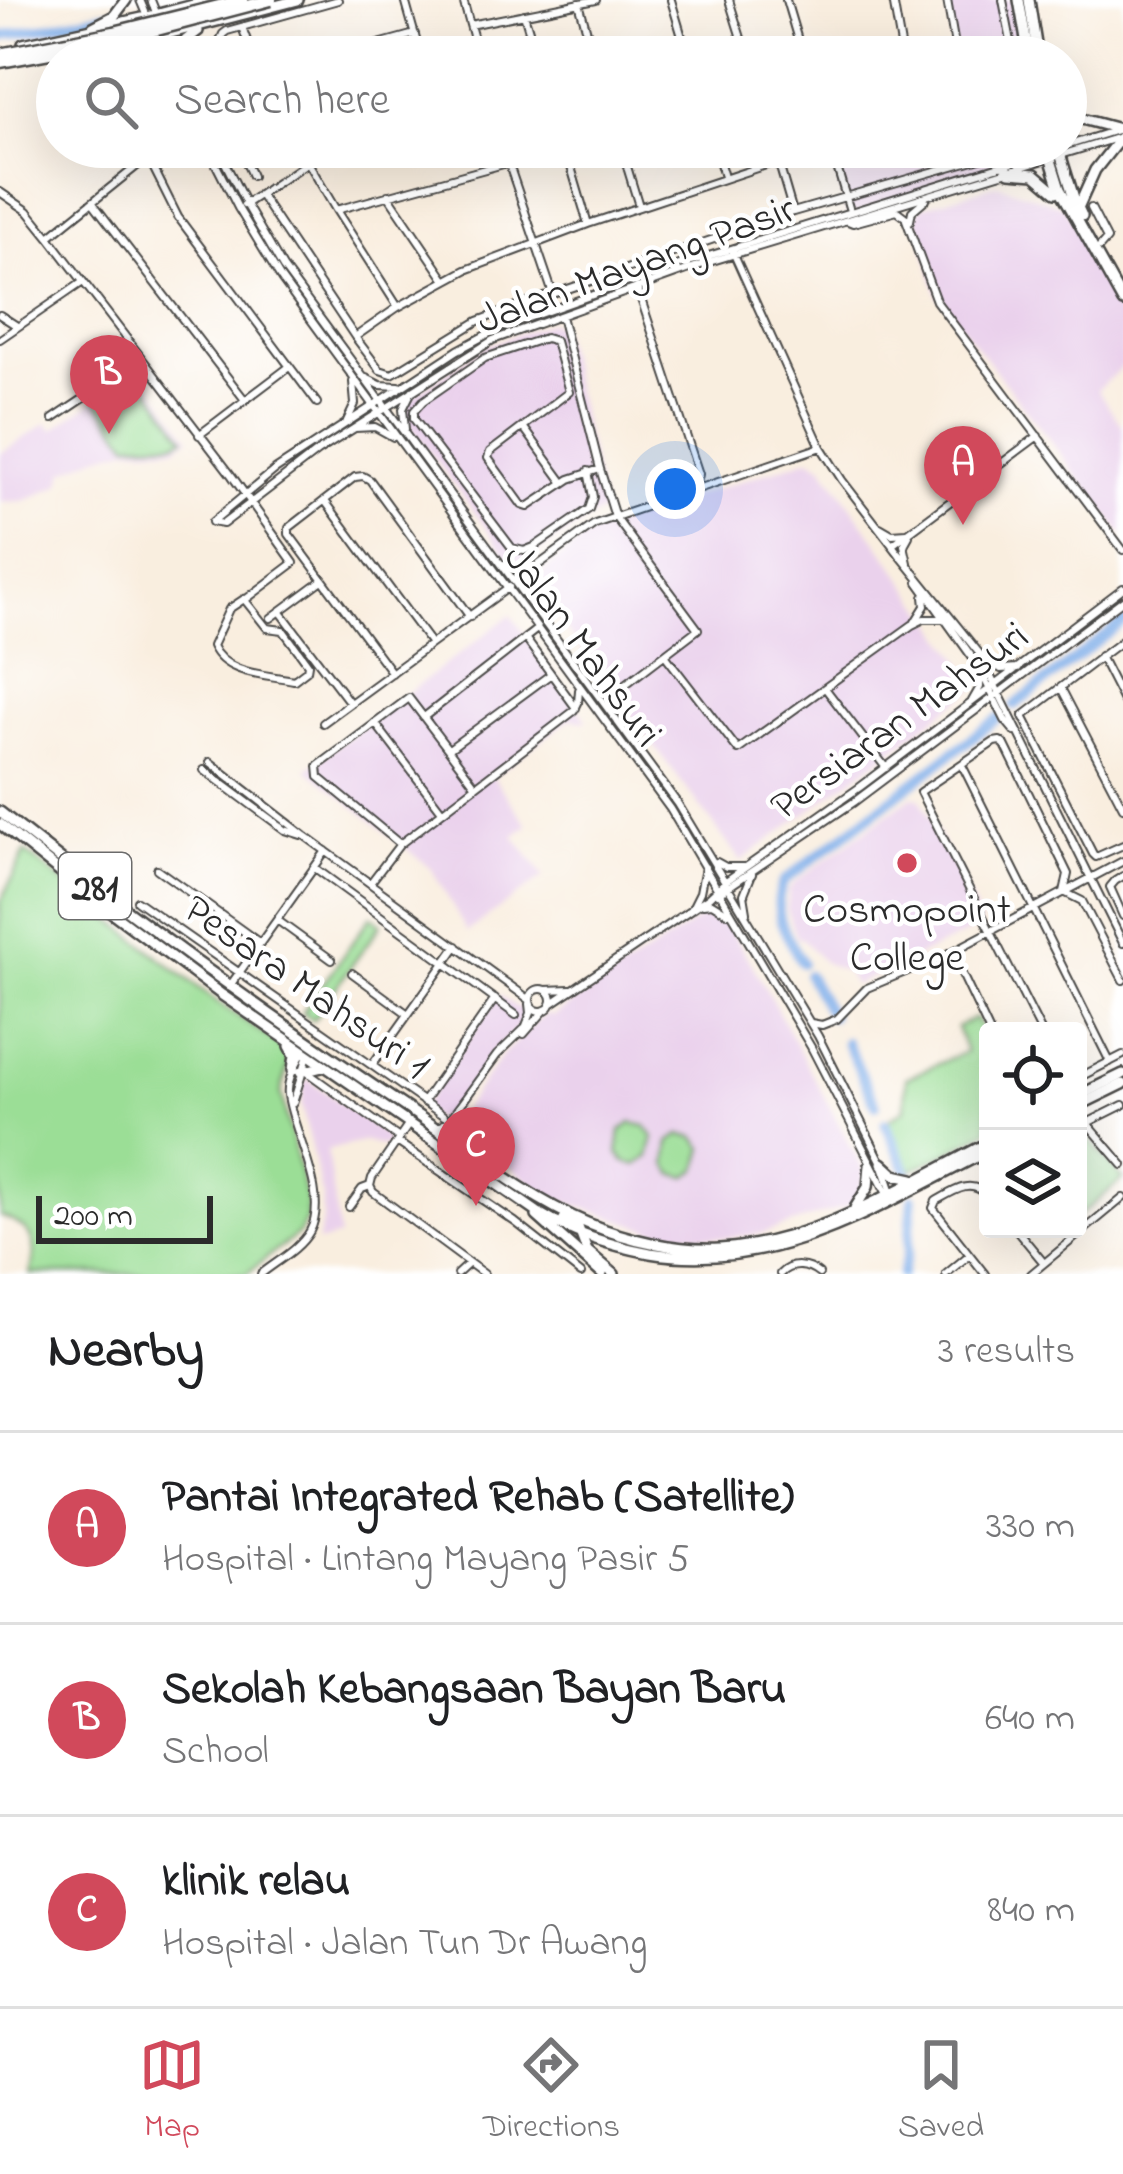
<!DOCTYPE html>
<html lang="en">
<head>
<meta charset="utf-8">
<style>
	:root { --surface:#fff; --page:#f6f6f6; --text:#202124; --muted:#757577; --line:#e0e0e0; --accent:#d1495b }
	body { margin:0; font-family:"Indie Flower",sans-serif; background:var(--page); color:var(--text) }
	.controls { position:absolute; right:36px; bottom:36px; display:grid; overflow:hidden; border-radius:12px; box-shadow:0 12px 48px #0002 }
	.controls button { width:108px; height:108px; display:grid; place-items:center; padding:0; border:0; border-bottom:3px solid var(--line); background:var(--surface); color:var(--text); font:60px sans-serif }
	.scale { position:absolute; left:36px; bottom:30px; width:177px; box-sizing:border-box; padding-left:12px; border:6px solid #2b2b2b; border-top:0; font-size:33px; line-height:42px; white-space:nowrap; color:#2b2b2b; -webkit-text-stroke:9px #fff; paint-order:stroke }
	.you { position:absolute; left:675px; top:489px; width:42px; height:42px; margin:-30px; border:9px solid #fff; border-radius:50%; background:#1a73e8; box-shadow:0 0 0 18px #1a73e833 }
	.badge { display:grid; place-items:center; width:78px; height:78px; border-radius:50%; background:var(--accent); color:#fff; font-size:39px; font-weight:700 }
	.pin { position:absolute; translate:-50% -99px; filter:drop-shadow(0 3px 6px #0008) }
	.pin::after { content:''; position:absolute; top:63px; width:42px; height:36px; background:inherit; clip-path:polygon(0 0,100% 0,50% 100%) }
	.list { margin:0; padding:0; list-style:none }
	h2 { display:flex; justify-content:space-between; align-items:center; height:156px; margin:0; padding:0 48px; font-size:51px }
	h2 small { font-size:39px; font-weight:400; color:var(--muted) }
	.list li { display:grid; grid-template-columns:78px 1fr auto; gap:36px; align-items:center; box-sizing:border-box; height:192px; padding:0 48px; border-top:3px solid var(--line) }
	.list b { display:block; font-size:45px; white-space:nowrap }
	.list p { margin:0; font-size:39px; white-space:nowrap; color:var(--muted) }
	.list em { font-size:39px; font-style:normal; color:var(--muted) }
	.icon { flex:none; width:66px; height:66px; fill:none; stroke:currentColor; stroke-width:2; stroke-linecap:round; stroke-linejoin:round }
	.map { position:relative; flex:none; width:1123px; height:1274px; overflow:hidden }
	.search { position:absolute; background:var(--surface); box-shadow:0 12px 48px #0002; left:36px; right:36px; top:36px; height:132px; display:flex; align-items:center; gap:30px; box-sizing:border-box; padding:0 42px; border-radius:66px; color:var(--muted); font-size:45px }
	.sheet { height:732px; background:var(--surface) }
	nav { display:flex; justify-content:space-around; align-items:center; box-sizing:border-box; height:168px; border-top:3px solid var(--line); background:var(--surface); font-size:33px; color:var(--muted) }
	nav a { display:grid; justify-items:center; gap:6px }
	nav .on { color:var(--accent) }
	.map>svg:first-child { display:block }
	.built { fill:#ead1ec }
	.green { fill:#9bde96; stroke:#638460; stroke-width:3 }
	.lines { fill:none; stroke-linecap:round; stroke-linejoin:round }
	.river { stroke:#7faee9; stroke-width:10 }
	.minor-casing { stroke:#4a4846; stroke-width:10 }
	.major-casing { stroke:#4a4846; stroke-width:14 }
	.minor { stroke:#fff; stroke-width:6 }
	.major { stroke:#fff; stroke-width:9 }
	.highway-bridge-casing { stroke:#4a4846; stroke-width:15; stroke-linecap:butt }
	.highway-bridge { stroke:#fff; stroke-width:10 }
	.poi-dot { fill:#d1495b; stroke:#fff; stroke-width:4.5 }
	.labels { text-anchor:middle; stroke-width:9; stroke-linejoin:round; paint-order:stroke }
	.shield { fill:#fff; stroke:#6b6b6b; stroke-width:3 }
	.shield-label { font-size:39px; font-weight:bold; fill:#2b2b2b }
	.street-label { font-size:42px; fill:#2b2b2b; stroke:#fff }
	.poi-label { font-size:42px; fill:#2b2b2b; stroke:#fff }
</style>
</head>
<body>
<div class="map">
<svg width="1123" height="1274" viewBox="0 0 1123 1274">
	<rect width="100%" height="100%" fill="#fff"/>
	<filter id="ink" filterUnits="userSpaceOnUse"><feTurbulence type="fractalNoise" baseFrequency=".00833" numOctaves="2"/><feDisplacementMap in="SourceGraphic" scale="24" xChannelSelector="R" yChannelSelector="G"/><feConvolveMatrix kernelMatrix="1 2 1 2 8 2 1 2 1" color-interpolation-filters="sRGB"/></filter>
	<filter id="wash" filterUnits="userSpaceOnUse"><feTurbulence type="fractalNoise" baseFrequency=".004" numOctaves="4" result="noise"/><feDisplacementMap in="SourceGraphic" scale="48" xChannelSelector="R" yChannelSelector="G"/><feGaussianBlur stdDeviation="2.7" result="paint"/><feColorMatrix in="noise" values="0 0 0 0 0 0 0 0 0 0 0 0 0 0 0 0 0 1.4 0 .05"/><feComposite in="paint" operator="in"/></filter>
	<g filter="url(#wash)">
		<rect width="100%" height="100%" fill="#f9eedf"/>
		<path class="built" d="M 946,0 L 1013,0 L 1026,57 L 956,57 Z
			M 828,147 L 1020,147 L 1003,169 L 847,215 Z
			M 998,184 L 1065,207 L 1123,321 L 1123,366 L 1097,390 L 1123,427 L 1123,535 L 937,295 L 916,217 L 922,207 Z
			M 550,322 L 560,328 L 604,510 L 515,567 L 405,419 L 409,399 L 485,346 Z
			M 135,372 L 143,373 L 190,437 L 177,447 L 128,448 L 98,456 L 65,471 L 60,485 L 24,501 L 0,502 L 0,454 L 47,423 L 53,430 Z
			M 810,458 L 823,466 L 975,679 L 974,689 L 741,861 L 535,588 L 536,577 L 599,528 Z
			M 511,615 L 588,721 L 570,719 L 493,777 L 528,825 L 514,836 L 544,876 L 467,932 L 431,868 L 307,769 Z
			M 912,796 L 920,798 L 981,920 L 979,928 L 854,985 L 846,972 L 823,962 L 801,938 L 797,939 L 787,911 L 789,890 L 794,883 Z
			M 704,916 L 722,918 L 755,969 L 797,1046 L 865,1173 L 858,1199 L 848,1206 L 761,1234 L 725,1238 L 655,1231 L 548,1196 L 452,1123 L 504,1053 L 541,1018 L 548,1014 L 552,1017 Z
			M 499,995 L 516,1007 L 523,1007 L 520,1025 L 496,1049 L 447,1118 L 437,1120 L 421,1109 Z
			M 308,1079 L 386,1137 L 387,1144 L 385,1146 L 371,1144 L 366,1141 L 327,1150 L 339,1237 L 317,1243 L 323,1219 L 323,1200 L 302,1106 L 304,1083 Z"/>
		<path class="green" d="M 135,372 L 138,372 L 185,437 L 176,442 L 129,443 L 96,400 Z
			M 25,852 L 212,998 L 288,1051 L 288,1063 L 281,1094 L 307,1202 L 307,1219 L 299,1233 L 246,1274 L 30,1274 C 40,1242 31,1227 0,1216 L 0,903 Z
			M 371,916 L 381,924 L 313,1020 L 302,1013 Z
			M 976,1018 L 988,1042 L 988,1131 L 911,1171 L 886,1121 L 905,1109 L 906,1078 L 966,1052 L 957,1027 Z
			M 631,1123 L 646,1126 L 654,1137 L 649,1157 L 637,1165 L 625,1162 L 618,1153 L 621,1131 Z
			M 1082,1131 L 1123,1179 L 1078,1217 L 1078,1135 Z
			M 680,1135 L 695,1137 L 704,1148 L 698,1169 L 687,1177 L 674,1174 L 667,1164 L 670,1142 Z"/>
		<g class="lines">
			<path class="river" d="M 0,37 L 107,14
				M 1014,706 L 1123,622
				M 802,963 C 787,936 769,912 784,881 L 998,718
				M 808,975 L 831,1016
				M 846,1042 L 876,1105
				M 885,1123 L 907,1171
				M 902,1274 L 908,1253 L 913,1198"/>
		</g>
	</g>
	<g filter="url(#ink)">
		<g class="lines">
			<defs>
				<path id="minor" d="M 140,0 L 148,19
					M 151,0 L 157,15
					M 405,0 L 421,57
					M 463,0 L 479,57
					M 671,0 L 688,57
					M 729,0 L 747,57
					M 786,0 L 803,57
					M 893,0 L 903,57
					M 947,0 L 957,57
					M 1003,0 L 1014,57
					M 579,3 L 594,57
					M 524,14 L 537,57
					M 470,25 L 596,0
					M 242,27 L 253,57
					M 165,33 L 176,57
					M 156,36 L 166,57
					M 213,57 L 223,34 L 227,31 L 338,0
					M 331,57 L 415,34
					M 601,57 L 682,39
					M 930,57 L 955,50
					M 56,98 L 57,99
					M 1066,146 L 1120,129
					M 143,147 L 178,217 L 317,403
					M 207,147 L 238,208 L 281,279 L 670,809 L 811,1047 L 887,1194
					M 217,147 L 246,204 L 283,268 L 678,804 L 818,1036 L 882,1163 L 892,1192
					M 239,147 L 252,176
					M 299,147 L 336,210 L 398,307
					M 503,147 L 553,294
					M 565,147 L 588,224
					M 621,147 L 639,206
					M 715,147 L 724,177
					M 774,147 L 793,212
					M 831,147 L 850,211
					M 0,192 L 28,211 L 49,237 L 232,476 L 294,563 L 245,600
					M 260,195 L 355,337 L 380,370 L 392,374 L 478,321 L 553,294 L 793,212 L 984,157 L 991,147
					M 388,195 L 445,279
					M 93,203 L 245,400
					M 244,205 L 308,162 L 351,147
					M 1091,208 L 1107,239 L 1100,247
					M 336,210 L 507,163
					M 848,221 L 853,223 L 897,211 L 905,217 L 936,301 L 1123,550
					M 910,221 L 912,211 L 926,199
					M 49,237 L 147,158
					M 733,252 L 821,447 L 842,480 L 899,554 L 979,653 L 1123,943
					M 637,287 L 699,474 L 696,489
					M 0,315 L 17,326
					M 561,316 L 600,469 L 615,517 L 698,629 L 618,690 L 613,697 L 611,712
					M 355,337 L 398,307 L 466,270 L 588,224 L 778,161
					M 0,339 L 83,282
					M 366,378 L 380,385 L 399,386
					M 569,392 L 555,341 L 545,338 L 485,358 L 423,401 L 414,411 L 414,419 L 512,548 L 524,551 L 534,547 L 589,509 L 593,497 L 588,471
					M 569,392 L 490,452 L 488,458 L 522,505 L 528,507 L 570,479 L 600,469
					M 53,419 L 141,360
					M 347,421 L 355,404 L 353,382
					M 355,428 L 375,427 L 393,437
					M 524,428 L 564,483
					M 405,429 L 403,409 L 412,391
					M 199,435 L 289,367
					M 325,501 L 431,644
					M 212,522 L 223,524 L 317,452 L 493,340 L 709,262 L 1120,137
					M 212,522 L 275,470 L 458,350 L 497,329 L 663,270 L 1061,147
					M 880,527 L 892,534 L 907,533
					M 892,545 L 1038,436
					M 908,563 L 904,545 L 909,536
					M 504,564 L 519,570 L 536,566
					M 918,582 L 977,664 L 1005,720 L 1015,732
					M 528,597 L 527,582 L 537,566 L 595,524 L 821,447
					M 244,599 L 267,628 L 283,630 L 308,664 L 307,670 L 294,680 C 265,674 225,675 212,646 L 229,609 Z
					M 280,611 L 350,703
					M 271,618 L 321,581
					M 915,622 L 925,606 L 924,597
					M 525,638 L 576,708
					M 1123,640 L 1023,716 L 1093,854 L 1096,857 L 1123,845
					M 665,655 L 738,750 L 912,625 L 924,619 L 944,619
					M 982,655 L 1001,669 L 1018,668
					M 1100,656 L 1123,701
					M 392,673 L 289,534 L 289,528 L 355,477 L 363,476 L 370,480 L 470,617
					M 825,688 L 886,768
					M 1061,688 L 1123,807
					M 972,701 L 980,687 L 980,674
					M 424,717 L 537,629
					M 323,723 L 509,587
					M 375,723 L 442,811
					M 449,749 L 551,674
					M 210,762 L 305,836 L 530,1000
					M 962,765 L 1110,1062
					M 204,770 L 285,830 L 301,835
					M 400,844 L 319,777 L 318,766 L 409,698 L 476,786
					M 717,862 L 726,867 L 744,867
					M 315,868 L 516,1015
					M 157,869 L 260,943
					M 1123,876 L 1115,881 L 1110,887 L 1123,916
					M 371,882 L 400,844 L 574,711 L 578,703 L 579,690
					M 1064,892 L 1082,901 L 1123,980
					M 718,894 L 854,802 L 1123,600
					M 137,901 L 444,1116
					M 703,904 L 712,903 L 728,913
					M 693,906 L 700,892 L 705,867
					M 747,912 L 744,894 L 752,874
					M 277,920 L 332,960
					M 952,953 L 989,1031
					M 352,973 L 408,1014
					M 229,987 L 326,851
					M530 1000a11 11 0 1 1 22 0a11 11 0 1 1-22 0Z
					M 545,990 L 571,989
					M 551,1004 L 709,897 L 726,881 L 860,787 L 1123,588
					M 811,1023 L 822,1025 L 837,1019 L 867,988 L 946,955 L 1123,861
					M 1041,1031 L 920,792 L 994,742 L 1000,741 L 1005,745 L 1068,874 L 1064,892
					M 524,1034 L 545,1010
					M 372,1065 L 457,946
					M 311,1075 L 399,1138
					M 1078,1078 L 1123,1055
					M 423,1102 L 495,999
					M 293,1103 L 308,1055
					M 1123,1105 L 1087,1123 L 1123,1165
					M 438,1127 L 448,1122 L 497,1055 L 525,1028 L 531,1013 L 530,1004
					M 397,1142 L 515,1222 L 581,1274
					M 370,1186 L 373,1192 L 484,1274
					M 349,1207 L 362,1189 L 370,1186 L 372,1178 L 409,1124
					M 1016,1229 L 1044,1263
					M 261,1274 C 277,1261 300,1249 310,1231 C 330,1195 293,1133 288,1095 C 286,1080 296,1065 303,1052
					M 457,1274 L 469,1263
					M 780,1274 C 791,1262 808,1265 819,1274
					M 946,1274 L 969,1255
					M 985,1274 L 933,1208 L 936,1201 C 955,1190 971,1178 988,1196
					M 1031,1274 L 1123,1198"/>
				<path id="major" d="M 1019,0 L 1029,57
					M 1029,0 L 1038,57
					M 93,27 L 114,16 L 126,0
					M 23,44 L 147,17 L 212,0
					M 122,50 L 134,50 L 151,57
					M 57,57 L 109,49 L 298,0
					M 183,57 L 186,40 L 198,31
					M 1066,110 L 1078,118 L 1119,129
					M 1047,147 L 1060,189 L 1123,302
					M 1058,147 L 1075,201 L 1082,216
					M 1006,166 L 1022,147
					M 1010,172 L 1035,174 L 1056,192
					M 1078,208 L 1095,170 L 1121,137
					M 0,812 C 133,918 270,1017 411,1111 C 469,1150 524,1196 587,1223 C 628,1240 676,1251 720,1249 C 817,1243 903,1186 988,1143
					M 0,824 L 87,894 L 222,995 L 537,1212 C 573,1234 609,1245 650,1253 C 777,1274 880,1205 988,1151
					M 290,1046 L 295,1055 L 293,1070
					M 301,1072 L 322,1067
					M 1078,1096 L 1123,1074
					M 1078,1106 L 1123,1084
					M 882,1163 L 895,1175 L 913,1179
					M 855,1208 L 868,1187 L 870,1165
					M 537,1216 L 602,1274
					M 564,1219 L 578,1227 L 587,1251 L 614,1274"/>
			</defs>
			<use href="#minor" class="minor-casing"/>
			<use href="#major" class="major-casing"/>
			<use href="#minor" class="minor"/>
			<use href="#major" class="major"/>
			<defs>
				<path id="highway-bridge" d="M 0,54 L 114,32 L 243,0
					M 0,62 L 115,41 L 271,0"/>
			</defs>
			<use href="#highway-bridge" class="highway-bridge-casing"/>
			<use href="#highway-bridge" class="highway-bridge"/>
		</g>
	</g>
	<circle class="poi-dot" cx="907" cy="863" r="12"/>
	<g class="labels">
		<rect class="shield" x="59" y="853" width="72" height="66" rx="9"/>
		<g class="shield-label">
			<text x="95" y="900">281</text>
		</g>
		<g class="street-label">
			<text transform="translate(635 262) rotate(-20)" y="15">Jalan Mayang Pasir</text>
			<text transform="translate(585 644) rotate(54)" y="15">Jalan Mahsuri</text>
			<text transform="translate(898 719) rotate(-36)" y="15">Persiaran Mahsuri</text>
			<text transform="translate(308 985) rotate(35)" y="15">Pesara Mahsuri 1</text>
		</g>
		<g class="poi-label">
			<text x="907" y="922">Cosmopoint<tspan x="907" dy="48">College</tspan></text>
		</g>
	</g>
</svg>
<div class="controls">
<button><svg class="icon" aria-label="locate" viewBox="0 0 24 24"><circle cx="12" cy="12" r="6"/><path d="M12 2v4M12 18v4M2 12h4M18 12h4"/></svg></button>
<button><svg class="icon" aria-label="layers" viewBox="0 0 24 24"><path d="M12 4l9 5-9 5-9-5zM3 14l9 5 9-5"/></svg></button>
</div>
<div class="scale">200 m</div>
<div class="you"></div>
<div class="pin badge" style="left:963px;top:525px">A</div>
<div class="pin badge" style="left:109px;top:434px">B</div>
<div class="pin badge" style="left:476px;top:1206px">C</div>
<div class="search"><svg class="icon" aria-label="search" viewBox="0 0 24 24"><circle cx="10" cy="10" r="6"/><path d="M15 15l6 6"/></svg>Search here</div>
</div>
<section class="sheet">
<h2>Nearby<small>3 results</small></h2>
<ul class="list">
<li><span class="badge">A</span><div><b>Pantai Integrated Rehab (Satellite)</b><p>Hospital · Lintang Mayang Pasir 5</p></div><em>330 m</em></li>
<li><span class="badge">B</span><div><b>Sekolah Kebangsaan Bayan Baru</b><p>School</p></div><em>640 m</em></li>
<li><span class="badge">C</span><div><b>klinik relau</b><p>Hospital · Jalan Tun Dr Awang</p></div><em>840 m</em></li>
</ul>
</section>
<nav>
<a class="on"><svg class="icon" aria-label="map" viewBox="0 0 24 24"><path d="M3 6l6-2 6 2 6-2v14l-6 2-6-2-6 2zM9 4v14M15 6v14"/></svg>Map</a>
<a><svg class="icon" aria-label="directions" viewBox="0 0 24 24"><path d="M12 3l9 9-9 9-9-9zM9 14v-3h6M13 9l2 2-2 2"/></svg>Directions</a>
<a><svg class="icon" aria-label="saved" viewBox="0 0 24 24"><path d="M7 4h10v16l-5-4-5 4z"/></svg>Saved</a>
</nav>
</body>
</html>
